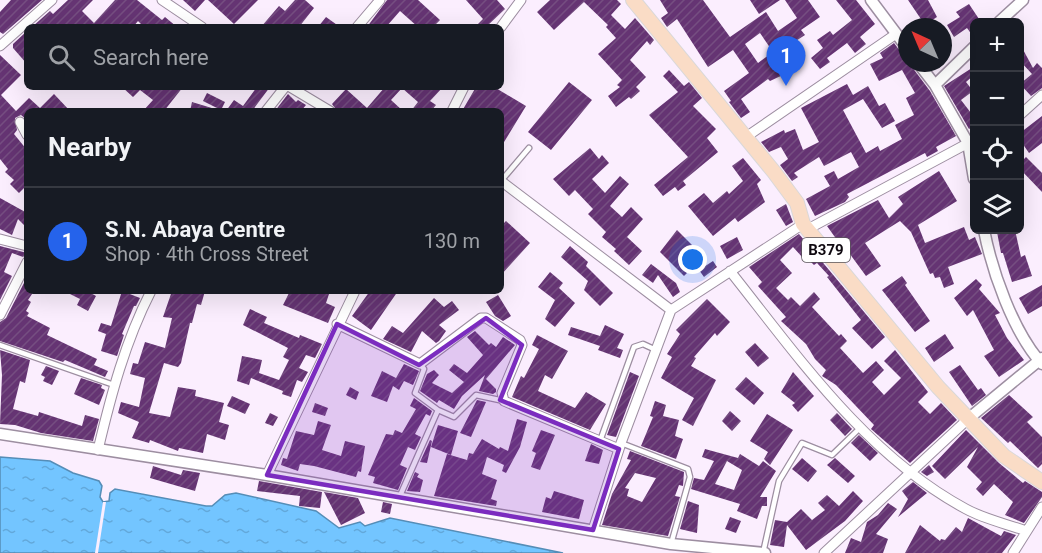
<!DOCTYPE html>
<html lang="en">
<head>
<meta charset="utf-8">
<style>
	:root { --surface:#171b24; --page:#20242c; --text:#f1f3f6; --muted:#9ea1a6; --line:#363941; --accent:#2563eb }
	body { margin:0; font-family:Roboto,sans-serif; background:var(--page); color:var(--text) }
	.controls { position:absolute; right:18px; top:18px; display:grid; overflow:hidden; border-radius:9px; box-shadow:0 6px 24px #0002 }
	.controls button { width:54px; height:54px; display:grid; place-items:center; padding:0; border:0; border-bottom:2px solid var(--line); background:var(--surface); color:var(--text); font:30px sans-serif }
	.compass { position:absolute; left:898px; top:18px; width:54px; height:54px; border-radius:50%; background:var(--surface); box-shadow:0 6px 24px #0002; rotate:316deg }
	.you { position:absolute; left:693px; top:260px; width:21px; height:21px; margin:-15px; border:4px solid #fff; border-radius:50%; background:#1a73e8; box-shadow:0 0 0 9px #1a73e833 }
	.badge { display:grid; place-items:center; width:39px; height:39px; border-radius:50%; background:var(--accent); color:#fff; font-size:20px; font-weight:700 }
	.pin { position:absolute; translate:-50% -50px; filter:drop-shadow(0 2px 3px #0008) }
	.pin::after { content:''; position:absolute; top:32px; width:21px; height:18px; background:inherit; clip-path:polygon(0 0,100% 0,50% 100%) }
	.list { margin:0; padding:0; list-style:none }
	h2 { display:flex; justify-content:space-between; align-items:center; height:78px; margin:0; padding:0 24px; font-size:26px }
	h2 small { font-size:20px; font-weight:400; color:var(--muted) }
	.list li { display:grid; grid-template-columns:39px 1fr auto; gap:18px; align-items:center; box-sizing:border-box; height:108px; padding:0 24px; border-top:2px solid var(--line) }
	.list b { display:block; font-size:22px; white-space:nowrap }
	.list p { margin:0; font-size:20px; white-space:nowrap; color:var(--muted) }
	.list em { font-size:20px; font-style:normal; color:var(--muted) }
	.icon { flex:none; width:33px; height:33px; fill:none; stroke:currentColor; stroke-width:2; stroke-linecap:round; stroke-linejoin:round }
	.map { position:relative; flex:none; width:1042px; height:553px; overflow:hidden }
	.search { position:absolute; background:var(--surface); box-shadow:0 6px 24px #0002; left:24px; top:24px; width:480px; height:66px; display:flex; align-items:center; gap:15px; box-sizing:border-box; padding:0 21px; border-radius:9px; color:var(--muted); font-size:22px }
	.panel { position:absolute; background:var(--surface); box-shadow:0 6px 24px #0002; left:24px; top:108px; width:480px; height:186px; border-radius:9px }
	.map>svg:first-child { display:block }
	.water { fill:url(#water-ripples); stroke:#558db7; stroke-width:1.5 }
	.pier { fill:#fbeefe }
	.building { fill:url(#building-hatch); fill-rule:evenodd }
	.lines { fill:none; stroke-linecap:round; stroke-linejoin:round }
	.service-casing { stroke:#9d8ea1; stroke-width:7 }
	.minor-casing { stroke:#9d8ea1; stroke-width:11 }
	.tertiary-casing { stroke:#9d8ea1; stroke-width:13 }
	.primary-casing { stroke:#d9d8d9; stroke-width:16 }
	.service { stroke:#fff; stroke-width:4.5 }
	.minor { stroke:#fff; stroke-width:9 }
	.tertiary { stroke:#fff; stroke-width:10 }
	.primary { stroke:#fadcc6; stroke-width:14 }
	.marked { fill:#7b2cbf; fill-opacity:0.2; stroke:#7b2cbf; stroke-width:4.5; stroke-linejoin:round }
	.labels { text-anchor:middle; stroke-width:6; stroke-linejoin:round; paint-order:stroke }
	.shield { fill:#fff; stroke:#575358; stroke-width:1.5 }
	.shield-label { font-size:15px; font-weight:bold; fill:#0f0910 }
</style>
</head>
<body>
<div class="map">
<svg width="1042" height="553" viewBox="0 0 1042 553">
	<defs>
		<pattern id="water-ripples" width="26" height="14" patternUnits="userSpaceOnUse" patternTransform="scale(1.5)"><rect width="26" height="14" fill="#73c5ff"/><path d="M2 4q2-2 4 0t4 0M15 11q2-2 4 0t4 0" fill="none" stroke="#62a8da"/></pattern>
		<pattern id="building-hatch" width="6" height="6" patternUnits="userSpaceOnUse" patternTransform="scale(1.5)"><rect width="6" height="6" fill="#653473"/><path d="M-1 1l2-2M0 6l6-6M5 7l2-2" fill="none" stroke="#754e81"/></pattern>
	</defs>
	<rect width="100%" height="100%" fill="#fbeefe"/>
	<path class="water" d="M 0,457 L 50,461 L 73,473 L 99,481 L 102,486 L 100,497 L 103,502 L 109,501 L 110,493 L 115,489 L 206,506 L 212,506 L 225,495 L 236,493 L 316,511 L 339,528 L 360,522 L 365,526 L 390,518 L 563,553 L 0,553 Z"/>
	<path class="pier" d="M 103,502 L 106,502 L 98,553 L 95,553 Z"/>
	<path class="building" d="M 11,0 L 42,0 L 3,34 L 0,32 L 0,12 Z
		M 68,0 L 93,0 L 82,11 L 94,23 L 115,0 L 137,0 L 162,20 L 165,17 L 177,27 L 144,27 L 138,21 L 133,27 L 32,27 L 50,11 L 53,14 Z
		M 183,0 L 205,0 L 195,11 Z
		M 208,0 L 258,0 L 234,24 Z
		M 295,0 L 305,0 L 314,8 L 299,27 L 261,27 L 279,6 L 285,11 Z
		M 387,0 L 418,0 L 440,20 L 433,27 L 418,27 L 400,11 L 386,27 L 367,27 Z
		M 466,0 L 497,0 L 505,9 L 486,27 L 475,27 L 483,19 Z
		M 550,0 L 617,0 L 621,4 L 611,15 L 625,29 L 635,18 L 654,40 L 650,45 L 647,41 L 630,60 L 646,77 L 636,87 L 640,91 L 631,99 L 629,97 L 616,107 L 608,96 L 620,87 L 617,85 L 622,80 L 598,54 L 616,38 L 606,27 L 608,25 L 584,2 L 554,30 L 537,12 Z
		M 660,0 L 703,0 L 730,37 L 766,12 L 778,31 L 797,18 L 785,0 L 808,0 L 820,17 L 801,30 L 805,35 L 788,46 L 799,62 L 785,74 L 770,81 L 768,79 L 741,99 L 750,112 L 741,118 L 729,102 L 731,101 L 724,91 L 749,73 L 733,50 L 708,67 L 677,19 L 667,27 L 661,18 L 668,13 ZM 760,33 L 773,52 L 758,63 L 745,44 Z
		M 750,0 L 780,0 L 759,14 Z
		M 836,0 L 856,0 L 875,24 L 860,37 L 866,44 L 855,53 L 847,43 L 827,58 L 830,62 L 820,69 L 811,58 L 823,48 L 817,40 L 830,31 L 833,35 L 852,20 Z
		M 908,0 L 928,0 L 937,17 L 925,25 Z
		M 969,4 L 981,22 L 975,22 L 975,39 L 967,28 L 954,37 L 947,25 L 960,17 L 956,12 Z
		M 326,17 L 340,27 L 318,27 Z
		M 27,31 L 27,64 L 13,48 L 13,44 Z
		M 894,43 L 930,91 L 956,136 L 936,147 L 938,151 L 927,157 L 925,153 L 868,183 L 847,194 L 849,197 L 845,202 L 815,216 L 806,199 L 830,186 L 824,176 L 834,171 L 838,179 L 859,167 L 851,152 L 824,166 L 819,157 L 794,173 L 798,177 L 792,181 L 780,165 L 788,159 L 781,147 L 769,152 L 761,142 L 784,130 L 785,133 L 795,129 L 803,150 L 819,142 L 801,108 L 847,84 L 853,95 L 868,86 L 879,106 L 885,103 L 895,121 L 882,128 L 863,99 L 843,110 L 866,153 L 878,146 L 880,151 L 902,139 L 895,125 L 914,115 L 906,98 L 915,93 L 902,70 L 879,81 L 870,64 L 883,58 L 880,53 Z
		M 1020,44 L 1033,68 L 1037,63 L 1042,68 L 1042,88 L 1031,96 L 1020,84 L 1032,74 L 1020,61 Z
		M 0,55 L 21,75 L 1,95 L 16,111 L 29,98 L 40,108 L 54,94 L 70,111 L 27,111 L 27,120 L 21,115 L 15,118 L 17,130 L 14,134 L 27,150 L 27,185 L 19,193 L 10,184 L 14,180 L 5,172 L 8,169 L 0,159 Z
		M 975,66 L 975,74 L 966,82 L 973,91 L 961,100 L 971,113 L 975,111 L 975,126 L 969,129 L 944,86 Z
		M 669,70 L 684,86 L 689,82 L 702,98 L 693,106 L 716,129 L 707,138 L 718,152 L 683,181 L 686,185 L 678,191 L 675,187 L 663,196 L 654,185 L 688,157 L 649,115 L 678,92 L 663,76 Z
		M 569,82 L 592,100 L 551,150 L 528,132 Z
		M 122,87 L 183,87 L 164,111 L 143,111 L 153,100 L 140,90 L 133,97 Z
		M 257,87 L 270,87 L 252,111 L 226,111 L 234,100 L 243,106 Z
		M 385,87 L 443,87 L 430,101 L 436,105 L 431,111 L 411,111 L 418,102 L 402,88 L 391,100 L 403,111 L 337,111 L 332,104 L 346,89 L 367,108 Z
		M 476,87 L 494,87 L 526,106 L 501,147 L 501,111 L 462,111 Z
		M 207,93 L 225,102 L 221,110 L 203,101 Z
		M 288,94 L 296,102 L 298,100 L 306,105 L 301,111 L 275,111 Z
		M 192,102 L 215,109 L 215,111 L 190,111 Z
		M 1042,116 L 1042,143 L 1029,153 L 1020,140 L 1020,133 Z
		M 590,148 L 599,159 L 602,155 L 609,163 L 592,179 L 605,193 L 620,176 L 629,184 L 610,206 L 622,217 L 631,207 L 643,219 L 627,237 L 642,251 L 629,265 L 614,251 L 616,249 L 602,237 L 606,232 L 588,214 L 593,209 L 575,190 L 569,196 L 553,179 Z
		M 1026,157 L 1042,173 L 1042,192 L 1020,169 L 1020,163 Z
		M 743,158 L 761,180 L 757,184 L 765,202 L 738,222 L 735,218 L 713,236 L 688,206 L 704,193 L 713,203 L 727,191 L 729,194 L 743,181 L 732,166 Z
		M 939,171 L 957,201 L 918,225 L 925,243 L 964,227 L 969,240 L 975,237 L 982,254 L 948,267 L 954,284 L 944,288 L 940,277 L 935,278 L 933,273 L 930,274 L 911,232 L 900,221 L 865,243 L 881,266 L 866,276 L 844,246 L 842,247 L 827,226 L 878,200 L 889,218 L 903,204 L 898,197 Z
		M 0,198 L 27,213 L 27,228 L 18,219 L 12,235 L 0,229 Z
		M 786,204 L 793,222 L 786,226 L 776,210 Z
		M 506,221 L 530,243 L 501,275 L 501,226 Z
		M 677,230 L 696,249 L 682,261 L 684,265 L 701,256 L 702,258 L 684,276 L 660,252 Z
		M 1010,230 L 1015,230 L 1021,257 L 1025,255 L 1032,276 L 1012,282 L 1003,253 L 1001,253 L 997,232 Z
		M 799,234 L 885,337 L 872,349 L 852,328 L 861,320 L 827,277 L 829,276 L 817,263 L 814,265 L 805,256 L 803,258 L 793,247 L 780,260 L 792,273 L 776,288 L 788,300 L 791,297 L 800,306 L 814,292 L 820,299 L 812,307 L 839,336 L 841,334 L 847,341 L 840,348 L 863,373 L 876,361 L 884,370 L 872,382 L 884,395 L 901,378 L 884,361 L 895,350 L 928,392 L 918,402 L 930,414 L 941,403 L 957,420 L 910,463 L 871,429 L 874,425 L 836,385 L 822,376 L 826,370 L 815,359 L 806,344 L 781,321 L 786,317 L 758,286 L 762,282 L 749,267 Z
		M 737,237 L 743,250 L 727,259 L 720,246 Z
		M 0,246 L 27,253 L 23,257 L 12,253 L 4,272 L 12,276 L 0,300 Z
		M 570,246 L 588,262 L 586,266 L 613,293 L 600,306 L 584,290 L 588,281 L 561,257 Z
		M 713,261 L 717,267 L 704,277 L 699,270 Z
		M 651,264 L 676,283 L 680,292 L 673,297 L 658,275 L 653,283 L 642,275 Z
		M 550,272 L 563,283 L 559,288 L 575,303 L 555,327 L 545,319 L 555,300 L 538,287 Z
		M 902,276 L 907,283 L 905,285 L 930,321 L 915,332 L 882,290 Z
		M 976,279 L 982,285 L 979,289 L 1000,313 L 995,315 L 1007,338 L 1024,360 L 999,377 L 984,356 L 994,350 L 973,310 L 967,316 L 954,298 Z
		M 25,281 L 27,291 L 34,291 L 28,300 L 31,302 L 26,311 L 29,313 L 27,316 L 50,328 L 47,335 L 97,359 L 94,365 L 108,371 L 105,377 L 65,360 L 63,362 L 0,341 L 0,322 L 6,318 Z
		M 1042,285 L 1042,306 L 1028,314 L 1019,298 Z
		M 64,291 L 87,291 L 96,296 L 88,311 L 77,305 L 80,299 Z
		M 122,291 L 140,298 L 136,306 L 134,306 L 122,334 L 124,335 L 117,356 L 101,351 L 106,334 L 98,331 L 101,323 L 111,326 Z
		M 172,291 L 205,291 L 201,305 L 197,304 L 192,323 L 190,323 L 181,363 L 178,367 L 164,363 L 149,413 L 170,417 L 178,387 L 196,390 L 195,396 L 224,403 L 219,422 L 229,425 L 225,440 L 207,434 L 203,453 L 179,448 L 178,451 L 150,440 L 149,443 L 132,438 L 139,422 L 118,413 L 121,402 L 139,407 L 145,378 L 130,374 L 133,363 L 138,364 L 145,342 L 165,348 L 172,318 L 163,317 Z
		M 290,291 L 330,291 L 326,303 L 335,307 L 328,323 L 283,305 Z
		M 370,291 L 398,291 L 371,330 L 352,316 Z
		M 498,295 L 511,316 L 503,321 L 495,316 L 486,302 Z
		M 434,298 L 444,307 L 452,301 L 459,310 L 439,325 L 446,331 L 439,341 L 436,343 L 422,331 L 411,352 L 383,339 L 392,326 L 403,333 Z
		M 707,299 L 730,322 L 717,336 L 715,333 L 694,357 L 696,358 L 691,366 L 716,380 L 693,426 L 682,420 L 694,398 L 661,378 L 672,357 L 667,354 L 680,334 L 676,330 Z
		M 250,309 L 267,317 L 264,323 L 299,338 L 300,335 L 322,344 L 315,358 L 306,355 L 299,368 L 308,372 L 302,382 L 297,380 L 291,397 L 282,394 L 283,391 L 251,378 L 249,385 L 237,381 L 242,356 L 262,360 L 259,373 L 279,380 L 289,360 L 283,357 L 288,348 L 243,325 Z
		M 605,325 L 624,334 L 617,348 L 623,350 L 620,358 L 598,350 L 600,346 L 568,335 L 571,327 L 600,336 Z
		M 475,331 L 489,345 L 491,343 L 496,347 L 503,337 L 515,345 L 486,379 L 496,389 L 496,392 L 493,394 L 479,391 L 485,375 L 462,396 L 454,409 L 439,400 L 437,403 L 420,391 L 427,374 L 434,370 L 439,375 L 432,383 L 452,393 L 464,382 L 449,370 L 454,364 L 467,373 L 483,355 L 467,337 Z
		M 945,334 L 954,348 L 934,362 L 925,348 Z
		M 537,335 L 568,351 L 552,379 L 545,375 L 538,391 L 575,408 L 586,392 L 606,404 L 590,430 L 512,397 L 521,376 L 524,378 L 539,349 L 532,345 Z
		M 755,343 L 769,358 L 758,367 L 745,352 Z
		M 0,350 L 30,360 L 25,383 L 20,381 L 13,409 L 38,416 L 39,412 L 82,426 L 85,415 L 99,419 L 93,441 L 41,433 L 15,425 L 0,424 L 2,375 Z
		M 404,364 L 419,371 L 413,385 L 404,381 L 399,390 L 393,386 L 387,402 L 371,396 L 382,371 L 396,378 Z
		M 960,365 L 978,390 L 981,388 L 986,395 L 972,406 L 949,372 Z
		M 46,366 L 59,371 L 52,385 L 43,381 L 45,377 L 41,375 Z
		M 630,372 L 639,376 L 616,437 L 607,435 Z
		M 793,372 L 814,396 L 798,412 L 792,405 L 795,403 L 781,392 Z
		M 746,377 L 764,393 L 754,405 L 735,389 Z
		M 81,378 L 102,385 L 101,388 L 105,390 L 99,405 L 74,394 Z
		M 350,387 L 359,392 L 356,400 L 346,395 Z
		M 1009,395 L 1033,417 L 1027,422 L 1042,437 L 1042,464 L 1038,468 L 1010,441 L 1008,443 L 981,418 Z
		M 232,396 L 250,404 L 245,414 L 227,406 Z
		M 414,398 L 432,411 L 430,416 L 426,414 L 415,434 L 421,437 L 415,450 L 408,447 L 400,465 L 407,468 L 398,490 L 373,483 L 375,477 L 368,475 L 386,434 L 393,435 L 395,430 L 402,433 L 416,409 L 410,406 Z
		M 477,400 L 486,402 L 471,437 L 460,433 Z
		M 655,401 L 666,405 L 663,416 L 679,420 L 675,436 L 683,439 L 676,459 L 641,446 L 653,417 L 650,416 Z
		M 315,403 L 328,408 L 325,416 L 312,412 Z
		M 730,411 L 741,421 L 732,431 L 722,421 Z
		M 270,413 L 278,417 L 273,426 L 265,423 Z
		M 837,413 L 852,429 L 845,436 L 830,420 Z
		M 767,414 L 793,430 L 770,465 L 764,459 L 768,452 L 750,441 Z
		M 517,419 L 527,422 L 520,447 L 506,473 L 502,471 L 504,465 L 487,457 L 482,474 L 497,480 L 491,499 L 497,501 L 496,506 L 434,496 L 447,454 L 467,460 L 469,453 L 473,454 L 482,439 L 499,449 L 500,447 L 508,451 Z
		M 318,421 L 331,425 L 322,450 L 341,456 L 345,441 L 365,446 L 361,472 L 358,471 L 356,477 L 314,466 L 300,464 L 298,471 L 281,465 L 283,458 L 287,459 L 296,431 L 314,435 Z
		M 438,425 L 458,431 L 451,455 L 431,447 Z
		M 541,430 L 555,435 L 540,470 L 531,467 L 536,453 L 532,451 Z
		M 966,430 L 999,463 L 1023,483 L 1025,481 L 1042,492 L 1042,497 L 1024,523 L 1005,515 L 1013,502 L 994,484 L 983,496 L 976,489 L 982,482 L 967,467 L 978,447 L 945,479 L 932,466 Z
		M 859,435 L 878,453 L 870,461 L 851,443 Z
		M 430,440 L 432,441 L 427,463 L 420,462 Z
		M 591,444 L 603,450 L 599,464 L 585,461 Z
		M 705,449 L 738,458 L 740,454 L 759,466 L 763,461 L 776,471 L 760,497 L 767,497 L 767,506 L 762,506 L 757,519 L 737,511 L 740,504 L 691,489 L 694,478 L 704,480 L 714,461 L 702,457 ZM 727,461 L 742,470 L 734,490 L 715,484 Z
		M 630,451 L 684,472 L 683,486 L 679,485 L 675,496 L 680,497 L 668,536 L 602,525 L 612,494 L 631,460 L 627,459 ZM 635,473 L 656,478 L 642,502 L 627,496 L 629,489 L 625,488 Z
		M 802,458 L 817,471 L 808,482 L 792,469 Z
		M 835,458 L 855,476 L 848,483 L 827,465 Z
		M 929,465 L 934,472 L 927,476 L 921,472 Z
		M 153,466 L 181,475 L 183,470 L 200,473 L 195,491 L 150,478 Z
		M 415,472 L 419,474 L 417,477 L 423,480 L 420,492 L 407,491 Z
		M 259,481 L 322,492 L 320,508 L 299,506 L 300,496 L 257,491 Z
		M 913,482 L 927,493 L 898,517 L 908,499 L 902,491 Z
		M 554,491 L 584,500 L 579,519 L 542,512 L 546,497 L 551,499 Z
		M 853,491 L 863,501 L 845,521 L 806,550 L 787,525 L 784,547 L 770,545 L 775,520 L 787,522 L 801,509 L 812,520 L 825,510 L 818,503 L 827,495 L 839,506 Z
		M 324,492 L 358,498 L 365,513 L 341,525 Z
		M 688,501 L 699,505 L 697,533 L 680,529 Z
		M 383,502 L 392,504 L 390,514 L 381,512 Z
		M 888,503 L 897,509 L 876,534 L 888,539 L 883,553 L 845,553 L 851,538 L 861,542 L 867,522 L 878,515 Z
		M 730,517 L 741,521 L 736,533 L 725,529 Z
		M 968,518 L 1001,536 L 1004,531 L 1016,535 L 1002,553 L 905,553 L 920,525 L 940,541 L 941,539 L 945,540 L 956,527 L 962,532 Z"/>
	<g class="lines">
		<defs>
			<path id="service" d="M 501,181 L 529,148
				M 0,345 L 114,385
				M 420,364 L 424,369 L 415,393 L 438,410 L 454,417 L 476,395 L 504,401
				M 600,441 L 634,347 L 643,344 L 656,350
				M 621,443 L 688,469 L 690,477 L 671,544
				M 399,498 L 438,410
				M 763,553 L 779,481 L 802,443 L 832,455 L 860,428"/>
			<path id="minor" d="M 162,0 L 202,27
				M 357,27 L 380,0
				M 501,27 L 521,0
				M 0,46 L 52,0
				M 290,87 L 330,111
				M 266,111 L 285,87
				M 452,111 L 464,87
				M 1020,115 L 1042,95
				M 20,122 L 27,135
				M 746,137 L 896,34
				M 501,181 L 671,310
				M 808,229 L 974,140
				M 0,239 L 27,246
				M 730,271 C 799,358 867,456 966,509 C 984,519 1007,524 1026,531
				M 0,315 L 27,262
				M 337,324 L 420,364 L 481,318 L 486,318 L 520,340 L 522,345 L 502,393 L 504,401 L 619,449
				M 98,450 C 111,395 125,342 151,291
				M 267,475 L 355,291
				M 593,530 L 621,443 L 671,310 L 803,224
				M 824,553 L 968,419
				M 1013,553 L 1042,507"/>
			<path id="tertiary" d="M 871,0 L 907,48
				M 999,22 L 1023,0
				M 918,63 L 935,85 L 968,143 L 974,179
				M 935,85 L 974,47
				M 984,230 C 992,271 1013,332 1042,364
				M 968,419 L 1042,358
				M 0,434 L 267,475 L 671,544 L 765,553"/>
			<path id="primary" d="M 633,0 L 774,172 L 797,203 L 803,224 L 938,387 L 1004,456 L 1042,482"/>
		</defs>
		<use href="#service" class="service-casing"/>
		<use href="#minor" class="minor-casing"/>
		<use href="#tertiary" class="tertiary-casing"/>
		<use href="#primary" class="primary-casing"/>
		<use href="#service" class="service"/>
		<use href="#minor" class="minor"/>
		<use href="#tertiary" class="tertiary"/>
		<use href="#primary" class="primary"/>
	</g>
	<path class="marked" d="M 486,318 L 522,345 L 500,400 L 619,449 L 593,530 L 267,475 L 337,324 L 419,365 Z"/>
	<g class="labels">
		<rect class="shield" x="802" y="238" width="48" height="24" rx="4.5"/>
		<g class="shield-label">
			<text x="826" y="255">B379</text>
		</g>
	</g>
</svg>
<div class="controls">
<button>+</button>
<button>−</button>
<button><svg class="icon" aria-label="locate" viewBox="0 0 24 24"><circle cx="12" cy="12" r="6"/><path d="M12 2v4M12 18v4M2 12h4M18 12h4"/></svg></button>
<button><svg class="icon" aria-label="layers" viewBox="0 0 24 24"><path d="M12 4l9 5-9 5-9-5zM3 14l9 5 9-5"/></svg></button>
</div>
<svg class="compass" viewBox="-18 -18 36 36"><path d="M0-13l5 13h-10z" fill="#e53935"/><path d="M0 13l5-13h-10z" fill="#9ea1a6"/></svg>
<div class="you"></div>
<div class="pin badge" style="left:786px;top:86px">1</div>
<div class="search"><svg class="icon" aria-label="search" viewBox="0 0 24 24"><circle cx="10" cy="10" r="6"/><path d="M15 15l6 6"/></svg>Search here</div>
<section class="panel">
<h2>Nearby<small></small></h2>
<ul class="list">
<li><span class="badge">1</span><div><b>S.N. Abaya Centre</b><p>Shop · 4th Cross Street</p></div><em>130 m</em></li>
</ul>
</section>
</div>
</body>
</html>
